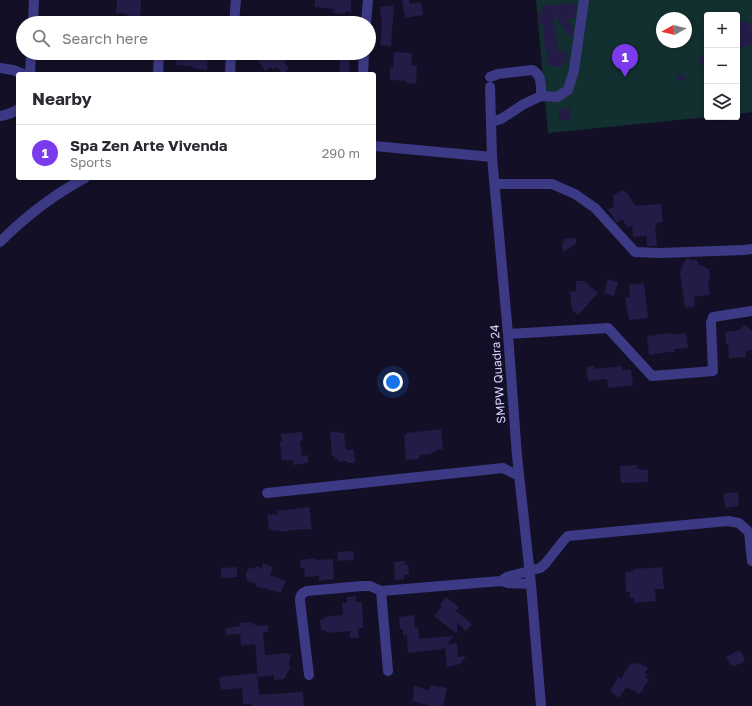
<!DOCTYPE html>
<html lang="en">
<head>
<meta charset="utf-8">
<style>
	:root { --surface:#fff; --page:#f2f2f3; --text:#2b2b33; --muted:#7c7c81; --line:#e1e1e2; --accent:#7c3aed }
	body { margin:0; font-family:"Golos Text",sans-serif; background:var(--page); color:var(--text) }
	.controls { position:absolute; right:12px; top:12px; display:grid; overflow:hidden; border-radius:4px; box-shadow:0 2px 6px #0003 }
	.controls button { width:36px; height:36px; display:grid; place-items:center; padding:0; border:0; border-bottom:1px solid var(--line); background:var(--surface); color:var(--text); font:20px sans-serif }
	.compass { position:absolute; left:656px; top:12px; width:36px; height:36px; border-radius:50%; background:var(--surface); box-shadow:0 2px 6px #0003; rotate:262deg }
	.you { position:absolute; left:393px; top:382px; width:14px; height:14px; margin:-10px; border:3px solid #fff; border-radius:50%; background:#1a73e8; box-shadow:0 0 0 6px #1a73e833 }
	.badge { display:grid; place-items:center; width:26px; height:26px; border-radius:50%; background:var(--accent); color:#fff; font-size:13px; font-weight:700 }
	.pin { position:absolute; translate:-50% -33px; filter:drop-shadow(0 1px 2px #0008) }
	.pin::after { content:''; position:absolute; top:21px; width:14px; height:12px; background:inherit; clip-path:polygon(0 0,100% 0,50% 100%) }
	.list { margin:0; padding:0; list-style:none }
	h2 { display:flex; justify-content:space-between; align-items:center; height:52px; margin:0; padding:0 16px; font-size:17px }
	h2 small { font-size:13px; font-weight:400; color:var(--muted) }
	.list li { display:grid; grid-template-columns:26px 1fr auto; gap:12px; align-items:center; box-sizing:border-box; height:56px; padding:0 16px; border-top:1px solid var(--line) }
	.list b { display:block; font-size:15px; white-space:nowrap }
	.list p { margin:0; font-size:13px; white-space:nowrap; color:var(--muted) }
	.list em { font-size:13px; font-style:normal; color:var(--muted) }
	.icon { flex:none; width:22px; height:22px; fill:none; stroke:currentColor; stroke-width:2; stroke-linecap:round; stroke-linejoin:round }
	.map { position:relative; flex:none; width:752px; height:706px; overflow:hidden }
	.search { position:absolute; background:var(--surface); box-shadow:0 2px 6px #0003; left:16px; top:16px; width:360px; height:44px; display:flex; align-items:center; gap:10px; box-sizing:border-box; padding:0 14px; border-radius:22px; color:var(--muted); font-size:15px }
	.panel { position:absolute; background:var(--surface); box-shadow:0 2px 6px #0003; left:16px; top:72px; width:360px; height:108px; border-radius:4px }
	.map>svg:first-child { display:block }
	.green { fill:#12302f; fill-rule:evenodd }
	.building { fill:#241b47 }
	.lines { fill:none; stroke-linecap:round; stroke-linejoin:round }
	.minor { stroke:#3d3a85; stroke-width:10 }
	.labels { text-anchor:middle; stroke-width:3; stroke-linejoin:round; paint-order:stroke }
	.street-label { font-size:12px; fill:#d9d4ff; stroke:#130f26 }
</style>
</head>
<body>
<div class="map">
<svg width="752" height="706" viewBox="0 0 752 706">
	<rect width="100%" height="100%" fill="#130f26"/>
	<path class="green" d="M 536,0 L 752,0 L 752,112 L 737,114 L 737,15 L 707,15 L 708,117 L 548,133 ZM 662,18 L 686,18 L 686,42 L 662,42 Z"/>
	<path class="building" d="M 117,0 L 141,0 L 140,23 L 127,23 L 127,14 L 116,13 Z
		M 315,0 L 351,0 L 351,12 L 345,11 L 345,14 L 333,13 L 334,9 L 315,7 Z
		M 402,0 L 409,0 L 410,4 L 421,2 L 423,15 L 405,18 Z
		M 573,3 L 573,5 L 577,5 L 575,17 L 574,17 L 574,18 L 567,18 L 573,28 L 573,34 L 569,36 L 553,13 L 558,51 L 568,51 L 568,63 L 562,63 L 563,66 L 548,66 L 547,50 L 545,50 L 543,25 L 539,26 L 538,14 L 542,14 L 541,6 Z
		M 394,5 L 391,46 L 380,45 L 382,23 L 380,7 Z
		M 749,21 L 752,32 L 752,45 L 737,49 L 737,23 Z
		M 394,52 L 412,53 L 411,65 L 417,66 L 416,84 L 406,83 L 406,81 L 390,80 L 390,67 L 393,68 Z
		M 177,53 L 208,53 L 207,70 L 193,68 L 190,66 L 176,65 Z
		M 253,53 L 297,53 L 284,62 L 289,69 L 282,74 L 277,67 L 273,70 L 271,67 L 265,71 Z
		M 704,54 L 705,55 L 707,54 L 707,74 L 698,57 Z
		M 340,58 L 350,58 L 349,74 L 339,74 Z
		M 682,74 L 685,76 L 685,79 L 682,82 L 679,81 L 677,78 L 678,75 Z
		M 570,108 L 571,120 L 559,121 L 559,109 Z
		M 621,190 L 627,193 L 636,206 L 661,204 L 663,222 L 656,223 L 657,227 L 655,227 L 657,246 L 647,246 L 646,236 L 633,237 L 632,226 L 627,227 L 622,219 L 617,223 L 608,210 L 614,206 L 613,196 Z
		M 570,238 L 576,238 L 576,244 L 563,252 L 562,244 L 565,239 Z
		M 688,258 L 694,261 L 696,259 L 698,264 L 709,269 L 710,280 L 708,281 L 710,295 L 694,297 L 695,306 L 685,308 L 680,272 L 686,259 Z
		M 608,279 L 618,282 L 614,296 L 604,293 Z
		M 576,281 L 584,281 L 598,293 L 578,315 L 572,310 L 570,292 L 576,291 Z
		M 644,283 L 648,318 L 629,320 L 625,298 L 630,297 L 629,285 Z
		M 745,325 L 752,331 L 752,350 L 746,351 L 746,357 L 729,358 L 728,344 L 726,344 L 725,332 L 739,330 Z
		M 672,333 L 673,335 L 686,333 L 688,348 L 674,349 L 675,352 L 670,352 L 649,355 L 647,336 Z
		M 594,366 L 595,369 L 622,366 L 623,370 L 631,369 L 633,385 L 608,388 L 607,379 L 588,381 L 586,367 Z
		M 441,429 L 443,449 L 436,450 L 434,452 L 431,453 L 431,454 L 419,455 L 419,459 L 406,460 L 404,436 L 407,433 Z
		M 338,431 L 338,433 L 344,433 L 346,450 L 354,449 L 355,463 L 347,463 L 346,461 L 338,462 L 338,459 L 335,459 L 335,456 L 332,456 L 330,432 Z
		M 302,432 L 303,441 L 300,441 L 302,456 L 308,455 L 308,463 L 293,465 L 293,460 L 287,461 L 287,460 L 282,460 L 280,444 L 280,442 L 282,441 L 281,434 Z
		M 637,465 L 637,469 L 648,470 L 648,482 L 621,483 L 620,466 Z
		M 738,492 L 739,506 L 726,508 L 726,506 L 725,507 L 723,494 Z
		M 309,507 L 312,529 L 303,530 L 303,529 L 279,532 L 279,530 L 273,531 L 273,530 L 269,530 L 267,515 L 278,514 L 277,511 Z
		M 351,551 L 353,551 L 354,560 L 338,561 L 337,552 Z
		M 316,558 L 316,560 L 333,559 L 334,579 L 319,581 L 319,576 L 305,577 L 304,568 L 301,568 L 300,560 Z
		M 405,561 L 405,565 L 408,565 L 409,575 L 404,575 L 404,579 L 395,580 L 394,562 Z
		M 263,563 L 273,567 L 270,575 L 286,581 L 281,593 L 272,590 L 271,591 L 265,588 L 264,589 L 256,586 L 256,584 L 246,580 L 247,576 L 245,576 L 249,567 L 255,569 L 256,566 L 262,568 Z
		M 237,567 L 237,577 L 221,578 L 221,568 Z
		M 662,567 L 664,589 L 655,589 L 656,601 L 634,603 L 634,598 L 630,598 L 630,592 L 626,592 L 625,572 L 634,571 L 634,569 Z
		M 356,596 L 356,602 L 362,602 L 363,621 L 363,628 L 358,628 L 359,638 L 350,638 L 350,631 L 326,633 L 325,630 L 321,630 L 320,620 L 324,619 L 324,617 L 343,615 L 342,603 L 347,603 L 347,597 Z
		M 446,597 L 454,603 L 459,607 L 456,611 L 472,624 L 466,631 L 457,623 L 457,634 L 434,616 L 442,606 L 440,604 Z
		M 414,615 L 415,628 L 418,627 L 419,639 L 454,636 L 447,644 L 457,643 L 458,657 L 466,656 L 461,663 L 457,665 L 447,667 L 445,647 L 442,649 L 408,653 L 407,635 L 403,635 L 403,629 L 400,629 L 399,617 Z
		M 252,622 L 252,625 L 256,624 L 256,626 L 268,625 L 268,632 L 263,632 L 265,655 L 288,653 L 288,655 L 291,654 L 289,664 L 290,668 L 284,679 L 274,680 L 274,675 L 258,677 L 255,644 L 241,646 L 240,634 L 226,635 L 226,628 L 240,626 L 239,623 Z
		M 740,650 L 745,659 L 744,659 L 745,661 L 733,667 L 732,664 L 730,665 L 726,657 Z
		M 637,662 L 648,668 L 645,673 L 647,675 L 645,678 L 649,679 L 640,694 L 626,687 L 619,698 L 610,691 L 618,677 L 621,679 L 630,664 L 631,665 L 632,663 L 636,664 Z
		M 257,673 L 259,695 L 303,692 L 304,706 L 252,706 L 252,704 L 243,704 L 242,688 L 221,690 L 219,677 Z
		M 431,685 L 447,688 L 443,706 L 430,706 L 412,701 L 414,694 L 413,693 L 414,686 L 429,690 Z"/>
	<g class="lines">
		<path class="minor" d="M 33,23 L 34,0
			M 234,23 L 236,0
			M 366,23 L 368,0
			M 0,68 L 13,70 L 23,74
			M 30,74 L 31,53
			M 158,74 L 159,53
			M 230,74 L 231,53
			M 363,74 L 364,53
			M 490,77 L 498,74 L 532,70 C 542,74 541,86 541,96
			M 490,87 L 491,122
			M 0,116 C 6,115 13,113 18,109
			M 374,146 L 492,157 L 508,334 L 517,456 L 531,584 L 541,706
			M 492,157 L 491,122 L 501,119 L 524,104 L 541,96 L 557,97 L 568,90 L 574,70 L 584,0
			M 495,184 L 552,184 L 575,194 L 595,208 L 635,252 L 660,253 L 743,250 L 752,249
			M 0,242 C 25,217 53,195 85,178
			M 508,334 L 608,328 L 652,376 L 713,371 L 711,323 L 713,317 L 752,311
			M 267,493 L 503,468 L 519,476
			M 501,581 L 507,577 L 540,568 L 545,564 L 564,540 L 568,536 L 728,521 L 739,523 L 749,532 L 752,561
			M 381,591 L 388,671
			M 309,675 L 300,601 C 300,595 302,593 307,591 L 362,586 L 370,586 L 381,591 L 501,581 L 508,583 L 531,584"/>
	</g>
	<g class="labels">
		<g class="street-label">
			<text transform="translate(498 374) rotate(-94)" y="4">SMPW Quadra 24</text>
		</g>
	</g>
</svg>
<div class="controls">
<button>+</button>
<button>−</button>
<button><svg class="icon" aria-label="layers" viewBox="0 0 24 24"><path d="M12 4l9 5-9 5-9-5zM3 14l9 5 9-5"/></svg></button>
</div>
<svg class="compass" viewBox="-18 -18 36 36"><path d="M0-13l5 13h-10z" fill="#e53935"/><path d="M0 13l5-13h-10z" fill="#7c7c81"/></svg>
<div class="you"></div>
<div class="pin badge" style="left:625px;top:77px">1</div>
<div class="search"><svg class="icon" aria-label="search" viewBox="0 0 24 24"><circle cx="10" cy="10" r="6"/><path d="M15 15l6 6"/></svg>Search here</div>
<section class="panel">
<h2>Nearby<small></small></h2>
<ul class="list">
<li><span class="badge">1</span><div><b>Spa Zen Arte Vivenda</b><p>Sports</p></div><em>290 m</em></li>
</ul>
</section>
</div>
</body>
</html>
